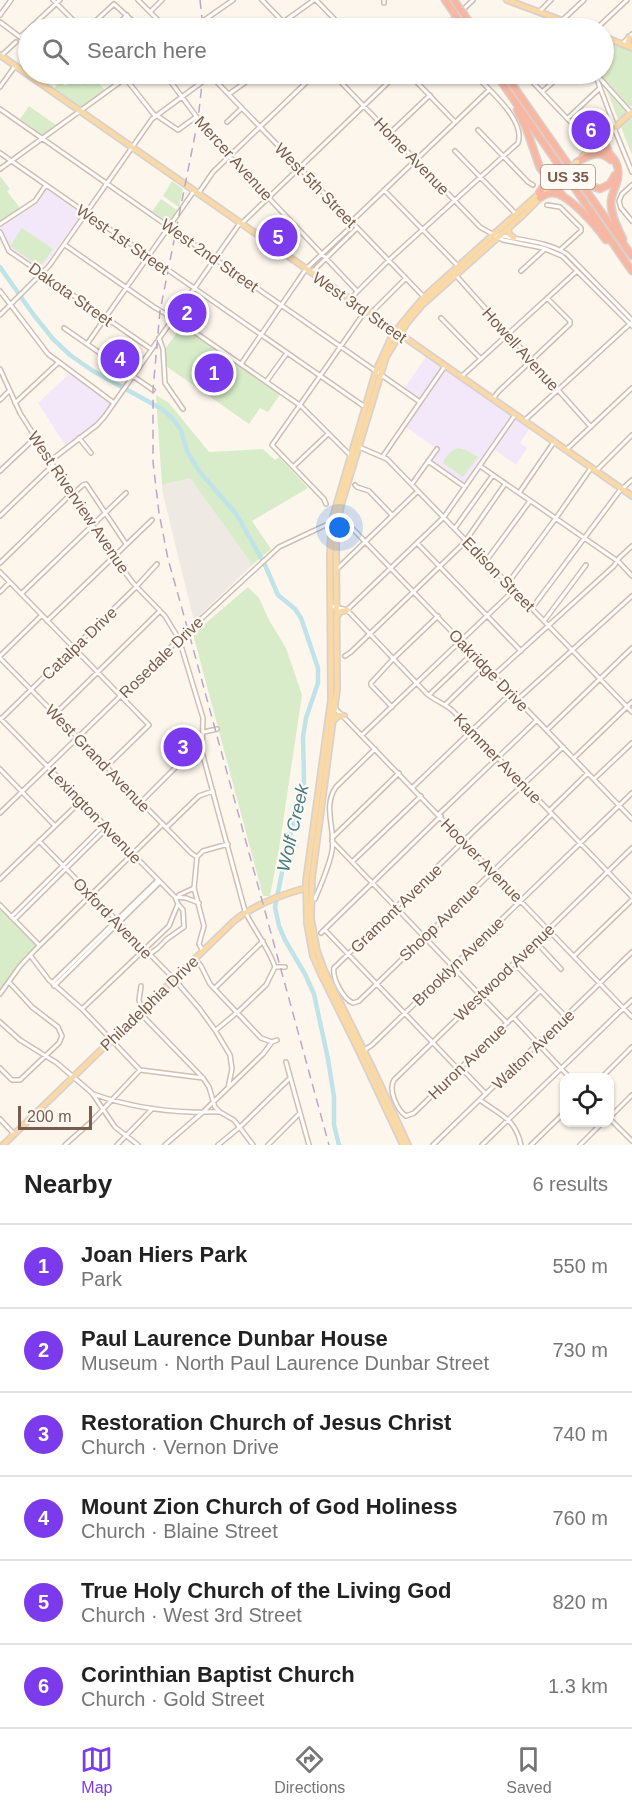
<!DOCTYPE html>
<html lang="en">
<head>
<meta charset="utf-8">
<style>
	:root { --surface:#fff; --page:#f2f2f2; --text:#222; --muted:#767676; --line:#e0e0e0; --accent:#7c3aed }
	body { margin:0; font-family:Arial,sans-serif; background:var(--page); color:var(--text) }
	.controls { position:absolute; right:18px; bottom:18px; display:grid; overflow:hidden; border-radius:12px; box-shadow:0 2px 4px #0004 }
	.controls button { width:54px; height:54px; display:grid; place-items:center; padding:0; border:0; border-bottom:2px solid var(--line); background:var(--surface); color:var(--text); font:30px sans-serif }
	.scale { position:absolute; left:18px; bottom:15px; width:74px; box-sizing:border-box; padding-left:6px; border:3px solid #7a5c4d; border-top:0; font-size:16px; line-height:21px; white-space:nowrap; color:#7a5c4d; -webkit-text-stroke:4px #fffaf3; paint-order:stroke }
	.you { position:absolute; left:340px; top:528px; width:21px; height:21px; margin:-15px; border:4px solid #fff; border-radius:50%; background:#1a73e8; box-shadow:0 0 0 9px #1a73e833 }
	.badge { display:grid; place-items:center; width:39px; height:39px; border-radius:50%; background:var(--accent); color:#fff; font-size:20px; font-weight:700 }
	.pin { position:absolute; translate:-50% -50%; border:3px solid #fff; box-shadow:0 2px 6px #0006 }
	.list { margin:0; padding:0; list-style:none }
	h2 { display:flex; justify-content:space-between; align-items:center; height:78px; margin:0; padding:0 24px; font-size:26px }
	h2 small { font-size:20px; font-weight:400; color:var(--muted) }
	.list li { display:grid; grid-template-columns:39px 1fr auto; gap:18px; align-items:center; box-sizing:border-box; height:84px; padding:0 24px; border-top:2px solid var(--line) }
	.list b { display:block; font-size:22px; white-space:nowrap }
	.list p { margin:0; font-size:20px; white-space:nowrap; color:var(--muted) }
	.list em { font-size:20px; font-style:normal; color:var(--muted) }
	.icon { flex:none; width:33px; height:33px; fill:none; stroke:currentColor; stroke-width:2; stroke-linecap:round; stroke-linejoin:round }
	.map { position:relative; flex:none; width:632px; height:1145px; overflow:hidden }
	.search { position:absolute; background:var(--surface); box-shadow:0 2px 4px #0004; left:18px; right:18px; top:18px; height:66px; display:flex; align-items:center; gap:15px; box-sizing:border-box; padding:0 21px; border-radius:33px; color:var(--muted); font-size:22px }
	.sheet { height:582px; background:var(--surface) }
	nav { display:flex; justify-content:space-around; align-items:center; box-sizing:border-box; height:84px; border-top:2px solid var(--line); background:var(--surface); font-size:16px; color:var(--muted) }
	nav a { display:grid; justify-items:center; gap:3px }
	nav .on { color:var(--accent) }
	.map>svg:first-child { display:block }
	.industrial { fill:#efe9e4 }
	.education { fill:#f3e8fa }
	.green { fill:#d8ecc9 }
	.lines { fill:none; stroke-linecap:round; stroke-linejoin:round }
	.river { stroke:#bfe3e8; stroke-width:4.5 }
	.minor-casing { stroke:#d1beb0; stroke-width:6 }
	.major-casing { stroke:#dad1cd; stroke-width:8 }
	.highway-casing { stroke:#dad1cd; stroke-width:9 }
	.minor { stroke:#fff; stroke-width:3 }
	.major { stroke:#fbd9a5; stroke-width:4.5 }
	.highway { stroke:#f7b7a3; stroke-width:6 }
	.rail { stroke:#b9a8c9; stroke-width:1.5; stroke-dasharray:9 6; stroke-linecap:butt }
	.major-bridge-casing { stroke:#dad1cd; stroke-width:8; stroke-linecap:butt }
	.highway-bridge-casing { stroke:#dad1cd; stroke-width:9; stroke-linecap:butt }
	.major-bridge { stroke:#fbd9a5; stroke-width:4.5 }
	.highway-bridge { stroke:#f7b7a3; stroke-width:6 }
	.labels { text-anchor:middle; stroke-width:4.5; stroke-linejoin:round; paint-order:stroke }
	.shield { fill:#fffaf3; stroke:#a28b7f; stroke-width:1.5 }
	.shield-label { font-size:15px; font-weight:bold; fill:#7a5c4d }
	.street-label { font-size:16px; fill:#7a5c4d; stroke:#fffaf3 }
	.water-label { font-size:18px; font-style:italic; fill:#437c86; stroke:#fffaf3 }
</style>
</head>
<body>
<div class="map">
<svg width="632" height="1145" viewBox="0 0 632 1145">
	<rect width="100%" height="100%" fill="#fdf6ec"/>
	<path class="industrial" d="M 190,478 L 251,561 L 251,566 L 194,621 L 163,494 L 162,485 Z"/>
	<path class="education" d="M 47,190 L 82,214 L 41,270 L 10,248 L 0,228 L 38,203 Z
		M 428,354 L 531,426 L 520,443 L 527,448 L 516,465 L 492,448 L 465,487 L 428,461 L 437,449 L 403,425 L 420,402 L 403,390 Z
		M 71,372 L 114,403 L 105,416 L 67,448 L 38,403 Z"/>
	<path class="green" d="M 604,41 L 632,52 L 632,105 L 630,107 L 600,74 L 604,74 Z
		M 93,74 L 105,91 L 80,108 L 53,90 L 59,82 L 66,86 L 71,79 L 81,85 Z
		M 607,91 L 632,119 L 632,155 Z
		M 29,106 L 56,125 L 42,135 L 20,119 Z
		M 0,176 L 10,189 L 7,191 L 20,208 L 0,221 Z
		M 172,181 L 183,189 L 179,207 L 163,196 Z
		M 161,199 L 177,210 L 169,223 L 152,211 Z
		M 22,228 L 53,249 L 40,267 L 10,246 Z
		M 185,305 L 199,315 L 190,327 L 176,317 Z
		M 183,324 L 281,393 L 268,412 L 260,408 L 249,424 L 163,364 L 163,352 Z
		M 156,395 L 169,403 L 209,452 L 263,449 L 275,460 L 279,457 L 308,488 L 252,521 L 271,549 L 251,566 L 250,561 L 190,478 L 162,485 Z
		M 458,448 L 466,450 L 478,457 L 463,477 L 443,463 C 447,455 450,451 458,448 Z
		M 248,587 L 259,598 L 269,620 L 286,648 L 302,695 L 279,849 L 270,896 L 263,896 L 193,634 Z
		M 0,905 L 39,945 L 0,992 Z"/>
	<g class="lines">
		<path class="river" d="M 0,267 L 33,314 L 53,339 L 70,355 L 93,371 L 162,409 L 173,419 L 181,430 L 187,451 L 199,471 L 237,515 L 265,565 L 278,595 L 295,609 L 301,618 L 318,668 L 318,683 L 306,718 L 303,737 L 304,782 L 288,843 L 275,907 L 279,926 L 285,940 L 305,974 L 314,994 L 328,1059 L 334,1097 L 334,1125 L 339,1145"/>
		<defs>
			<path id="minor" d="M 53,0 L 81,28
				M 138,0 L 166,28
				M 262,0 L 289,28
				M 316,0 L 343,28
				M 384,0 L 384,3
				M 150,12 L 162,0
				M 539,12 L 551,0
				M 0,15 L 11,0
				M 0,22 L 20,37 L 28,30
				M 30,28 L 60,0
				M 88,28 L 114,4 L 137,25 L 136,28
				M 114,28 L 127,15
				M 193,28 L 233,0
				M 275,28 L 314,0
				M 444,28 L 473,0
				M 554,28 L 584,0
				M 597,28 L 627,0
				M 622,44 L 632,34
				M 1,56 L 16,42
				M 122,74 L 155,116
				M 165,74 L 213,139 L 356,290
				M 333,74 L 480,227 L 503,240 L 543,248 L 562,256 L 632,326
				M 409,74 L 455,122
				M 525,74 L 579,131 L 596,145
				M 595,74 L 613,122 L 614,128 L 632,172
				M 596,74 L 631,113
				M 210,75 L 424,297
				M 38,82 L 44,74
				M 0,87 L 15,66
				M 542,92 L 562,74
				M 229,94 L 257,74
				M 0,109 L 420,402
				M 156,115 L 178,130 L 196,117
				M 568,118 L 600,88
				M 227,122 L 242,108
				M 478,130 L 528,182 L 533,185
				M 390,133 L 430,95
				M 455,151 L 516,214
				M 0,153 L 365,407
				M 0,169 L 131,74
				M 632,185 L 622,194 L 619,201 L 621,208 L 632,221
				M 384,190 L 458,266
				M 198,194 L 213,172 L 315,74
				M 547,205 L 560,207 L 581,228 L 581,231 L 560,250
				M 351,222 L 489,90
				M 0,224 L 35,201 L 46,185
				M 241,224 L 397,74
				M 0,232 L 9,251 L 151,349
				M 499,235 C 523,241 546,241 567,254 L 632,320
				M 65,245 L 154,307 L 183,324 L 301,406 L 350,455
				M 452,271 L 591,427
				M 521,271 L 545,249
				M 311,273 L 357,228
				M 0,291 L 48,354 L 114,403
				M 350,299 L 389,260 L 518,143 C 526,120 488,89 474,74
				M 370,314 L 406,278
				M 0,315 L 49,266 L 152,119 L 213,74
				M 441,318 L 481,359
				M 64,328 L 153,390
				M 159,338 L 163,349 L 165,383 L 183,409
				M 87,344 L 194,191
				M 241,364 L 306,269 L 354,224
				M 0,369 L 20,413 L 72,495 L 114,557 L 133,583 L 165,616 L 179,639 L 203,718 L 202,752 L 245,911 C 254,931 268,946 275,967
				M 461,377 L 577,271
				M 266,382 L 287,353
				M 493,399 L 498,392 L 570,324 L 570,321 L 547,298
				M 0,400 L 9,391
				M 15,403 L 59,362
				M 524,421 L 632,322
				M 79,438 L 91,453
				M 359,447 L 387,459 L 632,712
				M 566,450 L 632,388
				M 383,456 L 445,366
				M 50,461 L 97,425 L 105,416 L 240,223
				M 428,461 L 465,487
				M 480,466 L 619,562 L 632,576
				M 293,467 L 328,434
				M 0,471 L 36,437
				M 596,471 L 632,435
				M 412,484 L 437,449
				M 355,485 L 357,487 L 369,491 L 392,515
				M 622,489 L 632,480
				M 519,493 L 554,442
				M 72,495 L 83,485 L 86,484 L 126,544
				M 326,504 L 324,499 L 272,445 L 366,310
				M 0,516 L 53,465
				M 345,523 L 350,526 L 632,819
				M 455,528 L 493,475
				M 417,543 L 521,651
				M 486,561 L 530,501
				M 0,563 L 71,494
				M 337,569 L 418,491
				M 0,572 L 149,725 L 107,766
				M 508,583 L 556,518 L 591,468
				M 0,592 L 9,583
				M 21,594 L 126,493
				M 331,606 L 347,610 L 427,694 C 436,701 445,704 453,711 L 632,897
				M 532,608 L 621,489
				M 347,610 L 444,517 L 515,415
				M 47,621 L 152,520
				M 544,621 L 586,565
				M 0,656 L 42,615
				M 345,656 L 351,652 L 464,543 L 505,484
				M 0,658 L 191,853 L 197,857
				M 494,675 L 614,566 L 619,558 L 632,546
				M 429,695 L 473,653
				M 518,699 L 632,596
				M 446,704 L 485,666
				M 392,707 L 371,685 L 371,683 L 393,659 L 438,616
				M 335,708 L 632,1017
				M 55,714 L 160,611
				M 0,718 L 175,897 L 178,904 L 169,926 L 82,1009
				M 1,719 L 136,587 L 157,564
				M 547,730 L 632,648
				M 204,732 L 217,729
				M 362,735 L 514,590
				M 574,758 L 632,702
				M 0,769 L 55,826
				M 594,779 L 632,743
				M 413,787 L 511,693
				M 142,801 L 186,757 L 202,752
				M 549,811 L 588,773
				M 0,813 L 174,644 L 279,547 L 326,525 L 332,525
				M 439,814 L 537,720
				M 552,814 L 359,1001 L 353,1003 C 343,999 332,978 334,968 L 477,828 L 563,747
				M 166,828 L 199,796 L 213,791
				M 332,838 L 399,773
				M 39,841 L 174,979 L 199,1008 L 215,1030 L 230,1055 L 232,1069 L 228,1088
				M 332,841 L 507,1023
				M 353,861 L 421,796
				M 0,879 L 81,801
				M 179,895 L 194,888
				M 175,897 L 186,898 L 199,903
				M 315,899 C 321,884 329,867 332,851 C 336,829 322,807 336,787 L 375,749
				M 0,905 L 39,945
				M 11,917 L 104,825
				M 14,920 L 107,828
				M 325,930 L 458,1069
				M 321,933 L 441,816
				M 536,942 L 561,969
				M 203,951 L 199,944 L 204,926 L 194,888 L 197,857 L 203,851 L 228,844
				M 150,954 L 158,948 L 167,939 L 184,927 L 183,910 L 178,904
				M 30,955 L 49,980 L 82,1009 L 140,1070 L 203,1078
				M 574,956 L 632,900
				M 195,959 L 201,966 L 210,984 L 261,1038 L 272,1042 L 277,1040
				M 514,963 L 566,1017
				M 275,967 L 285,967
				M 52,983 L 158,880
				M 54,986 L 160,882
				M 141,986 L 139,1000 L 142,1010
				M 215,988 L 263,941
				M 540,991 L 414,1113 L 406,1116 C 397,1110 388,1090 394,1080 L 632,848
				M 0,994 L 20,966 L 35,950 L 163,824
				M 139,1012 L 203,1078 L 209,1087 L 215,1107 L 220,1112 L 234,1120 L 253,1145
				M 513,1017 L 570,1078
				M 0,1022 L 20,1040 L 57,1063 L 92,1093 L 115,1127 L 138,1145
				M 216,1030 L 240,1010 L 266,985 L 275,967
				M 363,1051 L 372,1045 L 632,793
				M 286,1062 L 309,1145
				M 0,1068 L 12,1080 L 20,1080 L 59,1043 L 62,1036 L 58,1027 L 32,1007 L 9,982
				M 461,1068 L 486,1094
				M 601,1078 L 632,1047
				M 93,1094 C 124,1105 158,1111 191,1112 C 201,1113 210,1111 219,1112
				M 480,1100 C 500,1115 515,1118 521,1145
				M 610,1117 L 632,1095
				M 0,1119 L 14,1134
				M 610,1119 L 632,1141
				M 65,1145 L 92,1121 L 140,1070
				M 117,1145 L 152,1109
				M 165,1145 L 203,1112 L 263,1054 L 272,1042
				M 218,1145 L 240,1127 L 290,1078
				M 268,1145 L 300,1113
				M 433,1145 L 632,952
				M 482,1145 L 632,1000
				M 531,1145 L 564,1113
				M 580,1145 L 603,1122"/>
			<path id="major" d="M 507,0 L 582,28
				M 604,37 L 632,48
				M 629,37 L 628,43 L 631,47
				M 0,55 L 632,496
				M 583,156 L 632,112
				M 508,228 L 509,234 L 514,238
				M 336,618 L 340,612 L 347,610
				M 334,720 L 339,715 L 344,716
				M 3,1145 L 234,921 C 255,904 280,895 306,888
				M 403,1145 L 358,1049 L 320,972 L 313,956 L 307,923 L 306,881 L 331,700 L 330,554 L 332,520 L 376,371 L 393,334 L 424,297 L 552,182
				M 408,1145 L 372,1067 L 324,970 L 317,951 L 311,919 L 312,878 L 337,689 L 336,532 L 341,505 L 386,357 L 407,323 L 422,305 L 522,216 L 556,182"/>
			<path id="highway" d="M 445,0 L 454,13
				M 454,0 L 460,9
				M 464,14 L 473,28
				M 458,19 L 464,28
				M 496,74 L 632,271
				M 505,74 L 632,256
				M 517,110 L 526,128 L 540,168 L 563,196
				M 606,135 L 605,144 L 608,150
				M 596,145 L 600,145 C 614,157 623,166 616,185 C 614,191 611,196 611,203 C 611,216 618,228 623,239
				M 577,162 C 589,155 599,149 611,160
				M 580,177 L 588,185 L 600,189 L 610,184 L 615,175
				M 539,193 L 545,184 L 545,177
				M 540,198 C 544,195 548,193 553,193 C 569,194 597,227 606,240"/>
		</defs>
		<use href="#minor" class="minor-casing"/>
		<use href="#major" class="major-casing"/>
		<use href="#highway" class="highway-casing"/>
		<use href="#minor" class="minor"/>
		<use href="#major" class="major"/>
		<use href="#highway" class="highway"/>
		<path class="rail" d="M 200,0 L 203,28
			M 203,74 L 198,120 L 160,311 L 153,390 L 153,462 L 159,513 L 168,559 L 188,630 L 329,1145"/>
		<defs>
			<path id="major-bridge" d="M 557,180 L 577,162"/>
			<path id="highway-bridge" d="M 460,9 L 464,14
				M 454,13 L 458,19"/>
		</defs>
		<use href="#major-bridge" class="major-bridge-casing"/>
		<use href="#highway-bridge" class="highway-bridge-casing"/>
		<use href="#major-bridge" class="major-bridge"/>
		<use href="#highway-bridge" class="highway-bridge"/>
	</g>
	<g class="labels">
		<rect class="shield" x="541" y="165" width="54" height="24" rx="4.5"/>
		<g class="shield-label">
			<text x="568" y="182">US 35</text>
		</g>
		<g class="street-label">
			<text transform="translate(412 156) rotate(46)" y="6">Home Avenue</text>
			<text transform="translate(234 158) rotate(48)" y="6">Mercer Avenue</text>
			<text transform="translate(316 185) rotate(46)" y="6">West 5th Street</text>
			<text transform="translate(123 239) rotate(35)" y="6">West 1st Street</text>
			<text transform="translate(210 255) rotate(35)" y="6">West 2nd Street</text>
			<text transform="translate(71 294) rotate(35)" y="6">Dakota Street</text>
			<text transform="translate(360 307) rotate(35)" y="6">West 3rd Street</text>
			<text transform="translate(521 349) rotate(48)" y="6">Howell Avenue</text>
			<text transform="translate(79 502) rotate(56)" y="6">West Riverview Avenue</text>
			<text transform="translate(499 574) rotate(46)" y="6">Edison Street</text>
			<text transform="translate(79 643) rotate(-44)" y="6">Catalpa Drive</text>
			<text transform="translate(161 657) rotate(-44)" y="6">Rosedale Drive</text>
			<text transform="translate(489 670) rotate(46)" y="6">Oakridge Drive</text>
			<text transform="translate(98 758) rotate(46)" y="6">West Grand Avenue</text>
			<text transform="translate(498 758) rotate(46)" y="6">Kammer Avenue</text>
			<text transform="translate(95 815) rotate(46)" y="6">Lexington Avenue</text>
			<text transform="translate(482 860) rotate(46)" y="6">Hoover Avenue</text>
			<text transform="translate(396 908) rotate(-44)" y="6">Gramont Avenue</text>
			<text transform="translate(113 918) rotate(46)" y="6">Oxford Avenue</text>
			<text transform="translate(439 922) rotate(-44)" y="6">Shoop Avenue</text>
			<text transform="translate(458 961) rotate(-44)" y="6">Brooklyn Avenue</text>
			<text transform="translate(504 972) rotate(-44)" y="6">Westwood Avenue</text>
			<text transform="translate(149 1003) rotate(-44)" y="6">Philadelphia Drive</text>
			<text transform="translate(533 1049) rotate(-44)" y="6">Walton Avenue</text>
			<text transform="translate(467 1061) rotate(-44)" y="6">Huron Avenue</text>
		</g>
		<g class="water-label">
			<text transform="translate(293 828) rotate(-77)" y="6">Wolf Creek</text>
		</g>
	</g>
</svg>
<div class="controls">
<button><svg class="icon" aria-label="locate" viewBox="0 0 24 24"><circle cx="12" cy="12" r="6"/><path d="M12 2v4M12 18v4M2 12h4M18 12h4"/></svg></button>
</div>
<div class="scale">200 m</div>
<div class="you"></div>
<div class="pin badge" style="left:214px;top:373px">1</div>
<div class="pin badge" style="left:187px;top:313px">2</div>
<div class="pin badge" style="left:183px;top:747px">3</div>
<div class="pin badge" style="left:120px;top:359px">4</div>
<div class="pin badge" style="left:278px;top:237px">5</div>
<div class="pin badge" style="left:591px;top:130px">6</div>
<div class="search"><svg class="icon" aria-label="search" viewBox="0 0 24 24"><circle cx="10" cy="10" r="6"/><path d="M15 15l6 6"/></svg>Search here</div>
</div>
<section class="sheet">
<h2>Nearby<small>6 results</small></h2>
<ul class="list">
<li><span class="badge">1</span><div><b>Joan Hiers Park</b><p>Park</p></div><em>550 m</em></li>
<li><span class="badge">2</span><div><b>Paul Laurence Dunbar House</b><p>Museum · North Paul Laurence Dunbar Street</p></div><em>730 m</em></li>
<li><span class="badge">3</span><div><b>Restoration Church of Jesus Christ</b><p>Church · Vernon Drive</p></div><em>740 m</em></li>
<li><span class="badge">4</span><div><b>Mount Zion Church of God Holiness</b><p>Church · Blaine Street</p></div><em>760 m</em></li>
<li><span class="badge">5</span><div><b>True Holy Church of the Living God</b><p>Church · West 3rd Street</p></div><em>820 m</em></li>
<li><span class="badge">6</span><div><b>Corinthian Baptist Church</b><p>Church · Gold Street</p></div><em>1.3 km</em></li>
</ul>
</section>
<nav>
<a class="on"><svg class="icon" aria-label="map" viewBox="0 0 24 24"><path d="M3 6l6-2 6 2 6-2v14l-6 2-6-2-6 2zM9 4v14M15 6v14"/></svg>Map</a>
<a><svg class="icon" aria-label="directions" viewBox="0 0 24 24"><path d="M12 3l9 9-9 9-9-9zM9 14v-3h6M13 9l2 2-2 2"/></svg>Directions</a>
<a><svg class="icon" aria-label="saved" viewBox="0 0 24 24"><path d="M7 4h10v16l-5-4-5 4z"/></svg>Saved</a>
</nav>
</body>
</html>
